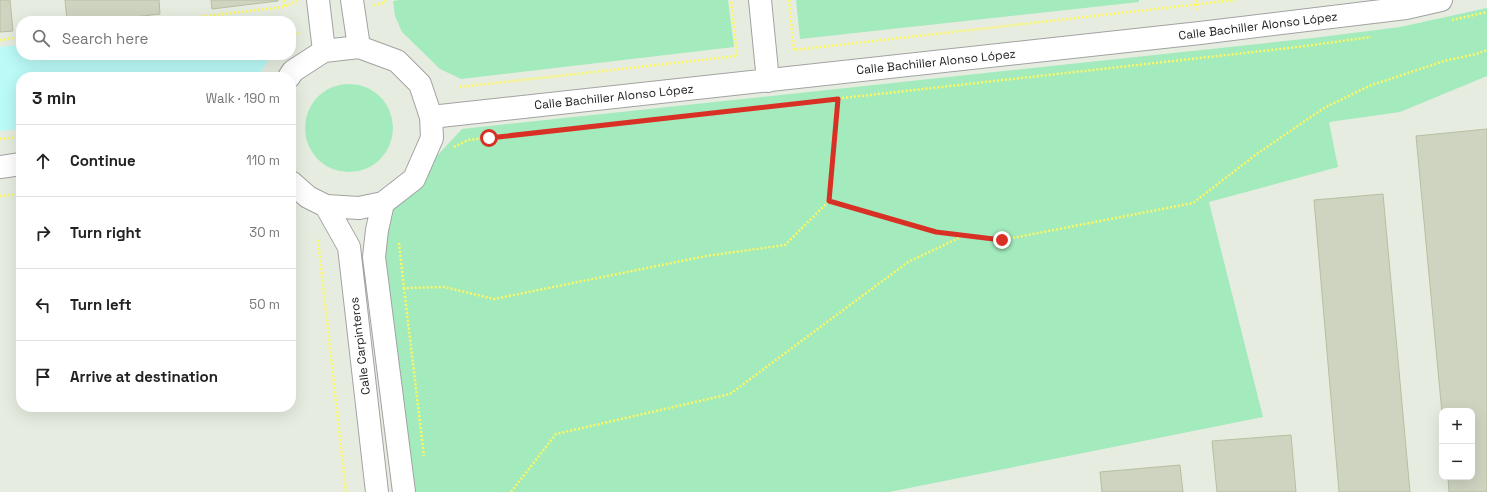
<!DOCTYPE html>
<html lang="en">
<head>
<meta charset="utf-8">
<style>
	:root { --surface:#fff; --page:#f6f6f6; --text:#222; --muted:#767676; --line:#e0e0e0 }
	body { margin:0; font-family:"Space Grotesk",sans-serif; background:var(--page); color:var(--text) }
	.controls { position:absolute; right:12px; bottom:12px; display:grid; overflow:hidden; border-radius:8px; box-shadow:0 4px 16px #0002 }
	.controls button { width:36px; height:36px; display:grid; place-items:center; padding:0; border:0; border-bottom:1px solid var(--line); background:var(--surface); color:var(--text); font:20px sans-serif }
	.stop { position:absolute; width:12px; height:12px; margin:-9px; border:3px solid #d93025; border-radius:50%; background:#fff }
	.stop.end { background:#d93025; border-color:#fff; box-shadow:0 1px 4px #0008 }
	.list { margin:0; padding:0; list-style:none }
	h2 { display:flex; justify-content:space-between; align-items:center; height:52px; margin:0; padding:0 16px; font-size:17px }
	h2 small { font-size:13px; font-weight:400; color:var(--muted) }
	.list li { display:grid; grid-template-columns:26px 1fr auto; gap:12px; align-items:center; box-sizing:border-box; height:72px; padding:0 16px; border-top:1px solid var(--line) }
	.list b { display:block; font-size:15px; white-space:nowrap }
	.list em { font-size:13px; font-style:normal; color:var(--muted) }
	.icon { flex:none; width:22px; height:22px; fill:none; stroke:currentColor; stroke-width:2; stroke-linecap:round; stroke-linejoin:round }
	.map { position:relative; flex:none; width:1487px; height:492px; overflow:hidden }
	.search { position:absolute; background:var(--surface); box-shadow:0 4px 16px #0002; left:16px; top:16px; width:280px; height:44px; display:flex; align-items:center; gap:10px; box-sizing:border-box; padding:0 14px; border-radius:16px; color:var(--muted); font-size:15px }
	.panel { position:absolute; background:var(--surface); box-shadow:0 4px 16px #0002; left:16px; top:72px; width:280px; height:340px; border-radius:16px }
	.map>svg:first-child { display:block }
	.grass { fill:#a3eabd }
	.park { fill:#bafaf7 }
	.building { fill:#ced4c0; stroke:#b6bfa2 }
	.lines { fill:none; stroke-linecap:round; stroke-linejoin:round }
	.minor-casing { stroke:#a2a2a2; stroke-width:24 }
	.path { stroke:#fdf761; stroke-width:2.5; stroke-dasharray:2 2; stroke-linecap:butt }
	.minor { stroke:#fff; stroke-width:22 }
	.route { stroke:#d93025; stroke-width:5 }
	.labels { text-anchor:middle; stroke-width:4; stroke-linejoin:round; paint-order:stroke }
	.street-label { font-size:12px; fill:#1b1b1b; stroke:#fff }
</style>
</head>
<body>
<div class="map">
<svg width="1487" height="492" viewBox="0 0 1487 492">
	<rect width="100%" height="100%" fill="#e6ede0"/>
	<path class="grass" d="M 399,0 L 728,0 L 734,47 L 461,79 L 440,69 L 402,32 L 395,16 L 393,1 Z
		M 796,0 L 1139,0 L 1139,2 L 800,39 Z
		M 1487,8 L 1487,76 L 1400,112 L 1329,122 L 1338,167 L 1209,202 L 1263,417 L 889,492 L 415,492 L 380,217 L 462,129 L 1313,38 L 1400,27 Z
		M305 128a44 44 0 1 1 88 0a44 44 0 1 1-88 0Z"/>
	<path class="park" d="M 21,45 L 21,55 L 272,55 L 257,77 L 21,77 L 21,129 L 0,131 L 0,47 Z"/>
	<path class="building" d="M 0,0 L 10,0 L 13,31 L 0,32 Z
		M 65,0 L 159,0 L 160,14 L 100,21 L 67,21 Z
		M 211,0 L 278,0 L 278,1 L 212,9 Z
		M 1487,129 L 1487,492 L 1449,492 L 1448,477 L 1472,477 L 1472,411 L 1442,411 L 1442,413 L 1416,136 Z
		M 1383,194 L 1410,492 L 1339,492 L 1314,200 Z
		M 1291,435 L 1296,492 L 1217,492 L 1212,441 Z
		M 1180,465 L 1183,492 L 1102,492 L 1100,472 Z"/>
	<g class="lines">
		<defs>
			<path id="minor" d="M 318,0 L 324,51
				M 352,0 L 359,47
				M 760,0 L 768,81
				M 289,77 L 293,71 L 324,51 L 359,47 L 397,61 L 420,84 L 431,117 L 432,138 L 414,179 L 383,203 L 359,208 L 326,206 L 308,197 L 291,182
				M 431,117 L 1200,33 L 1406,8 L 1441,0
				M 0,167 L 21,164
				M 383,203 L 377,230 L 374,257 L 404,492
				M 326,206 L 349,247 L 377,492"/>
		</defs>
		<use href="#minor" class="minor-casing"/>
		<path class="path" d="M 284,0 L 284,7
			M 789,0 L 794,50 L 1235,0
			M 1196,0 L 1197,11
			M 374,5 L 385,3 L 385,0
			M 1452,20 L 1487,12
			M 162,21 L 284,7 L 297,1
			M 291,39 L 299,32
			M 0,40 L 21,37
			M 459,87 L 737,56 L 731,0
			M 0,139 L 21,137
			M 454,147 L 468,140 L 1298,47 L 1371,37
			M 0,196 L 21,194
			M 829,201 L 837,97
			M 318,240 L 346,492
			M 399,243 L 404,288 L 444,287 L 494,299 L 706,256 L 785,245 L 829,201 L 936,232 L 1002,240 L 1193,203 L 1258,153 L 1324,108 L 1369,86 L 1444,61 L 1476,54 L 1487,50
			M 404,288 L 424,456
			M 511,492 L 556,434 L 730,394 L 908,262 L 963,236"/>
		<use href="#minor" class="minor"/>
	</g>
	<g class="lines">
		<path class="route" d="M 489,138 L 838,99 L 829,201 L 936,232 L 1002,240"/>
	</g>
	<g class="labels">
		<g class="street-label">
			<text transform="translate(1258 26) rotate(-7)" y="4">Calle Bachiller Alonso López</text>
			<text transform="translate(936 62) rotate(-6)" y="4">Calle Bachiller Alonso López</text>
			<text transform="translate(614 97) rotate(-6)" y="4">Calle Bachiller Alonso López</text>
			<text transform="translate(360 346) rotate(-97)" y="4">Calle Carpinteros</text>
		</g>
	</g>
</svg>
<div class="controls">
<button>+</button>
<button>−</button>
</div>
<div class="stop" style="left:489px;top:138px"></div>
<div class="stop end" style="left:1002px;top:240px"></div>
<div class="search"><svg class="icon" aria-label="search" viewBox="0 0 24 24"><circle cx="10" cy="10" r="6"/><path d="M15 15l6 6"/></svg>Search here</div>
<section class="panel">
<h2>3 min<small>Walk · 190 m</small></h2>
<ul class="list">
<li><svg class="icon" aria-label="ahead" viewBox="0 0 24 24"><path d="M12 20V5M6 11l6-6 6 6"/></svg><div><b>Continue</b></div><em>110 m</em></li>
<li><svg class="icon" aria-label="right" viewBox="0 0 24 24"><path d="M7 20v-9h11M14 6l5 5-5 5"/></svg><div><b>Turn right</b></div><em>30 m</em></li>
<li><svg class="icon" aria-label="left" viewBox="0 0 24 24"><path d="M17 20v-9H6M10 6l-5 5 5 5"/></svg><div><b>Turn left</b></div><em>50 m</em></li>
<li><svg class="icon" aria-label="arrive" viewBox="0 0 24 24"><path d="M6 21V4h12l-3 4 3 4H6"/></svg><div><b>Arrive at destination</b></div></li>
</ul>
</section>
</div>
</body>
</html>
